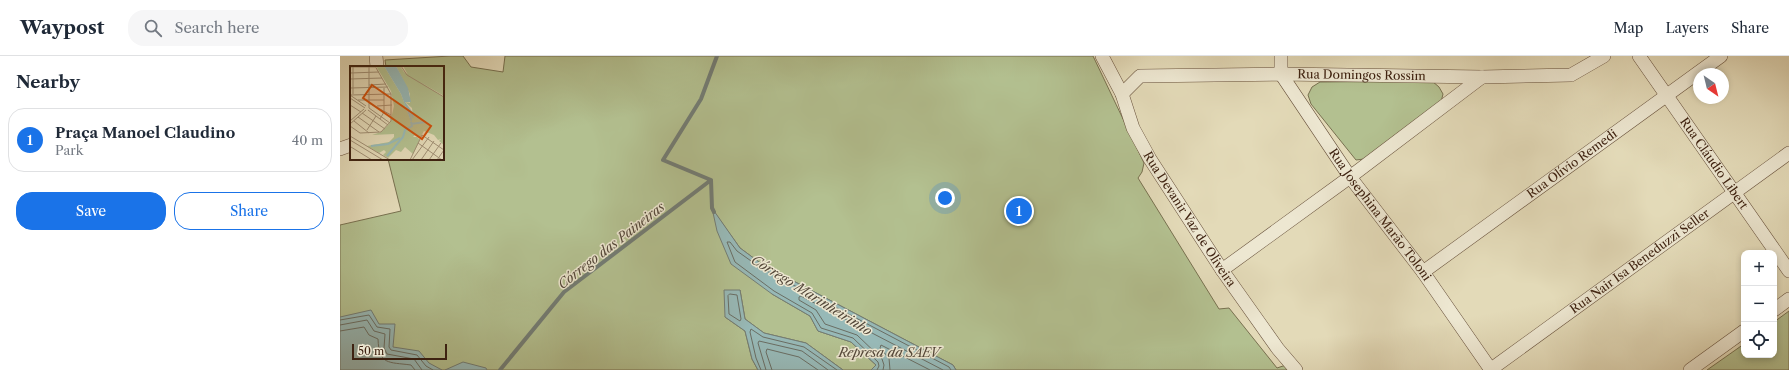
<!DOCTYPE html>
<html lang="en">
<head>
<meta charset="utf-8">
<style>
	:root { --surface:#fff; --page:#f6f6f7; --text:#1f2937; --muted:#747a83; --line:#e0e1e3; --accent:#1a73e8 }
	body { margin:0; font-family:"Libre Caslon Text",serif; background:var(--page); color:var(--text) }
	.controls { position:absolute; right:12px; bottom:12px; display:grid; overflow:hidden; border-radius:8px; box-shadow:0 2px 6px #0003 }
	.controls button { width:36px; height:36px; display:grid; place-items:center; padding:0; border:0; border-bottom:1px solid var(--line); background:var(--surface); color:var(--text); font:20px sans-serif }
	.compass { position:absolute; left:1353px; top:12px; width:36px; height:36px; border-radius:50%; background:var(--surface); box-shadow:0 2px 6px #0003; rotate:145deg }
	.scale { position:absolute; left:12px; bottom:10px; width:95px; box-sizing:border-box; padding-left:4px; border:2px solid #3e2211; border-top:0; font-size:11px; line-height:14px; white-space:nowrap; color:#3e2211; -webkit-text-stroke:3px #ede7d1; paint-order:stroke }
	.you { position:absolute; left:605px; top:142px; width:14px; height:14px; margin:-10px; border:3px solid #fff; border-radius:50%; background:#1a73e8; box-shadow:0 0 0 6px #1a73e833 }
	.badge { display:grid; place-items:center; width:26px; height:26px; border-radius:50%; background:var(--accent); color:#fff; font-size:13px; font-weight:700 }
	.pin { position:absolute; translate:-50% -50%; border:2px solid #fff; box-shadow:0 1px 4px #0006 }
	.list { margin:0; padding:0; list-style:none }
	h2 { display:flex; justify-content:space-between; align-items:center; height:52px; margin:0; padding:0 16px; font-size:17px }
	h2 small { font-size:13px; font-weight:400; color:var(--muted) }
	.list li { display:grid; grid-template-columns:26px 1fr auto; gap:12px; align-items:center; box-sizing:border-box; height:64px; margin:0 8px 8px; padding:0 8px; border:1px solid var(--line); border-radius:16px }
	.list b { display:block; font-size:15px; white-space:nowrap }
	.list p { margin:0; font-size:13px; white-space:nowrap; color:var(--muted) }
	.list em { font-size:13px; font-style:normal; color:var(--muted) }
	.actions { display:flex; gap:8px; padding:12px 16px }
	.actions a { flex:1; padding:9px 0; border:1px solid var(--accent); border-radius:16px; text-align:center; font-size:14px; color:var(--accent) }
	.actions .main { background:var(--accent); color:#fff }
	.icon { flex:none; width:22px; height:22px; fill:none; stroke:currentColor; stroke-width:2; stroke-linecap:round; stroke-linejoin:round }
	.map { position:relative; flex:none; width:1449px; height:314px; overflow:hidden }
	header { display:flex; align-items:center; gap:24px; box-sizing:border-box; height:56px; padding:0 20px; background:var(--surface); border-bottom:1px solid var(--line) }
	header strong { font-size:19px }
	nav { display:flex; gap:22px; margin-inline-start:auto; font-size:14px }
	.search { width:280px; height:36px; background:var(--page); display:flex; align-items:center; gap:10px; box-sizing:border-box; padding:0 14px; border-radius:16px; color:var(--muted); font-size:15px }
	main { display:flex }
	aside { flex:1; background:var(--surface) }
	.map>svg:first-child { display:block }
	.green { fill:#b3c090; stroke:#787150 }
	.water { fill:#97b9b7; stroke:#737d75 }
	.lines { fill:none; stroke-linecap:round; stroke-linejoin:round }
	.shore { stroke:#6a6e64; stroke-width:1 }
	.stream { stroke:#737d75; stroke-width:4 }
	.street-casing { stroke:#67503b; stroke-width:14 }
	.street { stroke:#ede7d1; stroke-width:13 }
	.labels { text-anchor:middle; stroke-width:3; stroke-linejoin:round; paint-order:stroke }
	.street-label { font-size:12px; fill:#3e2211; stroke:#ede7d1 }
	.water-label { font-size:13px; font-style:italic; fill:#54483a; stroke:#ede7d1 }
	.inset-river { fill:none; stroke:#97b9b7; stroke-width:2 }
	.inset-road { fill:none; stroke:#a19075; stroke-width:1 }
	.view { fill:#ce510d; fill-opacity:0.15; stroke:#ce510d; stroke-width:2 }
	.inset-edge { fill:none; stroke:#3e2211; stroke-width:2 }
</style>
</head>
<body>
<header>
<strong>Waypost</strong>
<div class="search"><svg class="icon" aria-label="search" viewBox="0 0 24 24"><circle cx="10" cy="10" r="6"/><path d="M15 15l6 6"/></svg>Search here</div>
<nav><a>Map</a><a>Layers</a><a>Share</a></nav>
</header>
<main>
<aside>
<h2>Nearby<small></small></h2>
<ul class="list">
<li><span class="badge">1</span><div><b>Praça Manoel Claudino</b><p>Park</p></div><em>40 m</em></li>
</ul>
<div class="actions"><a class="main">Save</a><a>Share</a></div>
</aside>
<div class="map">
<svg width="1449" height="314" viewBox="0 0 1449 314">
	<rect width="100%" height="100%" fill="#e3dab8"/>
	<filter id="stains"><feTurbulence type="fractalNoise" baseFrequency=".005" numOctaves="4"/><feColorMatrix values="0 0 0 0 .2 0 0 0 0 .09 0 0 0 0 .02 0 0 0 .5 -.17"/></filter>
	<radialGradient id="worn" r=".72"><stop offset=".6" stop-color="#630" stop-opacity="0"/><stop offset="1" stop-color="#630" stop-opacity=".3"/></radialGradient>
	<path class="green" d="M 110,0 L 123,0 L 131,11 L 163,16 L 165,0 L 753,0 L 804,107 L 802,116 L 798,122 L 879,253 L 889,252 L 937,312 L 946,309 L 950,314 L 616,314 L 613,309 L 423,209 L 400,192 L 372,153 L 432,238 L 470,260 L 478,275 L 511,286 L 536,309 L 531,314 L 503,314 L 466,287 L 424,277 L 405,263 L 400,234 L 385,261 L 405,275 L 412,303 L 418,314 L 0,314 L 0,169 L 61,155 L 48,103 L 103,103 L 103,11 L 46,11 L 45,4 Z
		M 1092,25 L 1099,31 L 1103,38 L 1101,46 L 1024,103 L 1016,104 L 971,48 L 968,39 L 972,31 L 980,26 Z
		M 1449,255 L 1449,314 L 1367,314 L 1404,288 L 1404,299 L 1434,299 L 1434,266 Z"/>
	<path class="water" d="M 372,152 L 400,192 L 423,209 L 613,309 L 616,314 L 531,314 L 536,309 L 511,286 L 478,275 L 470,260 L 432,238 L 391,208 L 377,175 Z
		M 384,234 L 400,234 L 405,263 L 424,277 L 466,287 L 503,314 L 418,314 L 412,303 L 405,275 L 385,261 Z
		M 31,254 L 39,268 L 55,268 L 53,291 L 79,295 L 89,307 L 102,314 L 0,314 L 0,261 Z
		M 123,306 L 146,312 L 147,314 L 105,314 Z"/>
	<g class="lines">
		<path class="shore" d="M 390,238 L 397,239 L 401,263 L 400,265 L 389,258 L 388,240 Z
			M 0,264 L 29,259 L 37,271 L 50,273 L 49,291 L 51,294 L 77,299 L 86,310 L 93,314
			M 0,269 L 27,264 L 34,275 L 45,278 L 44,292 L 47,298 L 74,303 L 82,314
			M 0,275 L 24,271 L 29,279 L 38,283 C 39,309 48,306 71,309 L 75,314
			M 421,314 L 416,302 L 410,276 L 411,273 L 423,281 L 464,291 L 497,314
			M 426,314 L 418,287 L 419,285 L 462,295 L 488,314
			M 432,314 L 426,296 L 427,293 L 459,301 L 478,314
			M 537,314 L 539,310 L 538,306 L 513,282 L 481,272 L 472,257 L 434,235 L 395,206 L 387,186 L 390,186 L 397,195 L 421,212 L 609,311 L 611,314
			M 543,314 L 544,309 L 542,303 L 517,279 L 485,268 L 476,254 L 459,244 L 459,241 L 461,240 L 603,314
			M 550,314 L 549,302 L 540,292 L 541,289 L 590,314"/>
		<path class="stream" d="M 374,156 L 372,152 L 371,124 L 323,104 L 361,43 L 377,0
			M 160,314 L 224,236 L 371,124"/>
		<defs>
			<g id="street">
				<path d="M 36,0 L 37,11"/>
				<path id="s1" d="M 762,0 L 782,38 L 793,72 L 810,103 L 882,214 L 938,293 L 956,314"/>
				<path id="s2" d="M 941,0 L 941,18 L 1010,121 L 1083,216 L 1151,314"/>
				<path id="s3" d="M 1299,0 L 1449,215"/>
				<path id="s4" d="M 782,38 L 800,20 L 941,18 L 1142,21 L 1231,19 L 1264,0"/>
				<path d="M 0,93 L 11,89"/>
				<path d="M 882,214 L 1010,121 L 1142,21"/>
				<path id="s5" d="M 1083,216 L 1381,0"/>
				<path d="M 1434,254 L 1449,243"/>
				<path id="s6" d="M 1150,314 L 1449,97"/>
				<path d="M 1350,314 L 1404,275"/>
			</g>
		</defs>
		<use href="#street" class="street-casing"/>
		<use href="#street" class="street"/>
	</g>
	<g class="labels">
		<g class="street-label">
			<text dy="4" stroke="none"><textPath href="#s4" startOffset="247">Rua Domingos Rossim</textPath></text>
			<text dy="4" stroke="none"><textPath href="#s3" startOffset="131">Rua Cláudio Libert</textPath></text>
			<text dy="4" stroke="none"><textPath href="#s5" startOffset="184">Rua Olívio Remedi</textPath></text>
			<text dy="4" stroke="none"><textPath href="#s2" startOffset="190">Rua Josephina Marão Toloni</textPath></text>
			<text dy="4" stroke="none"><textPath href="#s1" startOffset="186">Rua Devanir Vaz de Oliveira</textPath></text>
			<text dy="4" stroke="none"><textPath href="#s6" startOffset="185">Rua Nair Isa Beneduzzi Seller</textPath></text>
		</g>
		<g class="water-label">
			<text transform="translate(271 189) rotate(-38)" y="5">Córrego das Paineiras</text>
			<text transform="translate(472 239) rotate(32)" y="5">Córrego Marinheirinho</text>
			<text x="549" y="301">Represa da SAEV</text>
		</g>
	</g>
	<g transform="translate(10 10)">
		<rect width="94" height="94" fill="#e3dab8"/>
		<path d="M 26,0 L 34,0 L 51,28 L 61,55 L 59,45 L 63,51 L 62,42 L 55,36 L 60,37 L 60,28 L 46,0 L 50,0 L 54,6 L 94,31 L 94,79 L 89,75 L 91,73 L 88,74 L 84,69 L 74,65 L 70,72 L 66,68 L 63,71 L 67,71 L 70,74 L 63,88 L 55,81 L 51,86 L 46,84 L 38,92 L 33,89 L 36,86 L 34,84 L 29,87 L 17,80 L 39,76 L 44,71 L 44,68 L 22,69 L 31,66 L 40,57 L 44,40 L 41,25 ZM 53,0 L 94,0 L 94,30 L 58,9 Z" fill="#b3c090"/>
		<path d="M 34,0 L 46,0 L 58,22 L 61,36 L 55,36 L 64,48 L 63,53 L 59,45 L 62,54 L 61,56 L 51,28 Z" fill="#97b9b7"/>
		<path class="inset-river" d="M 61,58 L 75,56M 21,80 L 38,78 L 50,72M 37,90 L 53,71 L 55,64 L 62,60 L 61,56"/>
		<path class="inset-road" d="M 3,0 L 3,28M 51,0 L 57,9 L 94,31M 0,1 L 25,1M 0,7 L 29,6M 0,13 L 32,12M 19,19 L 36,18M 0,22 L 38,21M 0,29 L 41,28M 0,29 L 16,40M 0,32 L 15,42M 8,34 L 34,34M 19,37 L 41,49M 0,39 L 11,46M 27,40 L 42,39M 19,42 L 19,0M 19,42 L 40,57M 18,44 L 38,59M 12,47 L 35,63M 8,51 L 29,66M 30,53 L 34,46 L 34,22M 0,55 L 14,43M 4,55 L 19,67M 0,58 L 16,44M 0,60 L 10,67 L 31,66 L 41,55 L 41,28 L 25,0M 17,64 L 26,50M 0,70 L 40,94M 0,74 L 33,94M 68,77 L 92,94M 1,81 L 22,94M 60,94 L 72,69 L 94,84M 62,94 L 79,71M 71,94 L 84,75M 79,94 L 91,77M 87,94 L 94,84"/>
		<path class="view" d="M 22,19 L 81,60 L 72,73 L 13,32 Z"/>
		<rect width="94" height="94" class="inset-edge"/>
	</g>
	<rect width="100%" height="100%" filter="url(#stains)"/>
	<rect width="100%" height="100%" fill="url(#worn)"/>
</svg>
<div class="controls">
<button>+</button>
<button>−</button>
<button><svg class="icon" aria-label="locate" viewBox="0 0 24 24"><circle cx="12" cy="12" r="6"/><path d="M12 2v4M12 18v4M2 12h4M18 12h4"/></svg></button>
</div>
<svg class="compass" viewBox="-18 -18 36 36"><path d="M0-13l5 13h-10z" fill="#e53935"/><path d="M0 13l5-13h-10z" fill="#747a83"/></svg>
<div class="scale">50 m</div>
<div class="you"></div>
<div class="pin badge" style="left:679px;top:155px">1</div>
</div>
</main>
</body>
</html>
